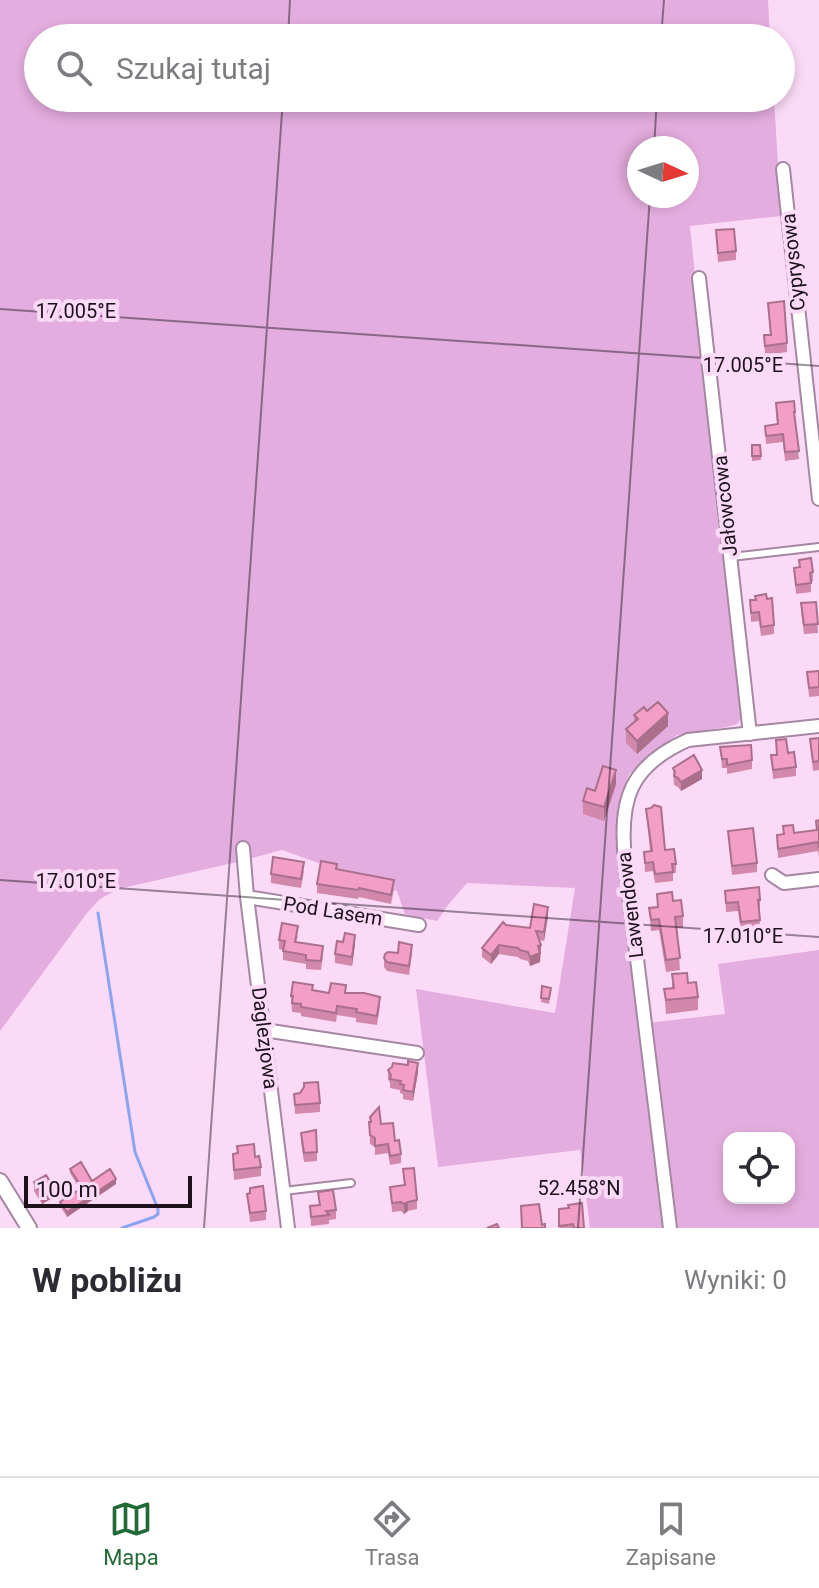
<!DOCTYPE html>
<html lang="pl">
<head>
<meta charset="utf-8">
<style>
	:root { --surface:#fff; --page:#f2f2f3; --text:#2b2b33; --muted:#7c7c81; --line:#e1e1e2; --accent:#226a37 }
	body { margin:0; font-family:Roboto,sans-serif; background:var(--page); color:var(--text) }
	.controls { position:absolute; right:24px; bottom:24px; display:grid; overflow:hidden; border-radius:16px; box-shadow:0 4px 12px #0003 }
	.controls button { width:72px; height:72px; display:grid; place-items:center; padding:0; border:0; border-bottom:2px solid var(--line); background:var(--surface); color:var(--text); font:40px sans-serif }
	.compass { position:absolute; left:627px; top:136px; width:72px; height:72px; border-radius:50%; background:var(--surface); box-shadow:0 4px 12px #0003; rotate:94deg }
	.scale { position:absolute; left:24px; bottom:20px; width:168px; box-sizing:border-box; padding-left:8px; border:4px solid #1d121c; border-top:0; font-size:22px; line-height:28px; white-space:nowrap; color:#1d121c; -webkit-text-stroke:6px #fbdaf7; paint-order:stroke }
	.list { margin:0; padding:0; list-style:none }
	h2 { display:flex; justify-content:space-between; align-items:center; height:104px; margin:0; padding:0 32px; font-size:34px }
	h2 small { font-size:26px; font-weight:400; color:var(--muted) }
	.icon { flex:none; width:44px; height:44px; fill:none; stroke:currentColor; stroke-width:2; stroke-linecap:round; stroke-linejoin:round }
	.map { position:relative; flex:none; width:819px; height:1228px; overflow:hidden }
	.search { position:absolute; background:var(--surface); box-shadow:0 4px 12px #0003; left:24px; right:24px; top:24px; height:88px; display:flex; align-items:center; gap:20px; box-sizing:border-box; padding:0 28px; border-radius:44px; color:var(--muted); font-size:30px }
	.sheet { height:248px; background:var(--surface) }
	nav { display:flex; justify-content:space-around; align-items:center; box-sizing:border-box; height:112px; border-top:2px solid var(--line); background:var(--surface); font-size:22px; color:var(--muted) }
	nav a { display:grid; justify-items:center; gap:4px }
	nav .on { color:var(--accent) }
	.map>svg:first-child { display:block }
	.green { fill:#e4addf; fill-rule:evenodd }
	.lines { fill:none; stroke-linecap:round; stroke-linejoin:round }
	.stream { stroke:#8ba4ef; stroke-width:3 }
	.service-casing { stroke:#a587a2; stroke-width:10 }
	.minor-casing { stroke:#a587a2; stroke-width:16 }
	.tertiary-casing { stroke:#a587a2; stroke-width:18 }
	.service { stroke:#fff; stroke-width:6 }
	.minor { stroke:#fff; stroke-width:12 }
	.tertiary { stroke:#fff; stroke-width:14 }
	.wall { fill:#d188ab }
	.shaded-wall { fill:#aa6f8b }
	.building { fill:#f39ec7; stroke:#aa6f8b; stroke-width:2 }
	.ticks { fill:none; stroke:#1d121c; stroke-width:2; stroke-opacity:0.45 }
	.labels { text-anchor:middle; stroke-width:8; stroke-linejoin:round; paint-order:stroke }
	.street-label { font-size:20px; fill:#1d121c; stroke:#fbdaf7 }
	.ticks-label { font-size:20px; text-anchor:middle; fill:#1d121c; stroke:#fbdaf7; stroke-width:8; stroke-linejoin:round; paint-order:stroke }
</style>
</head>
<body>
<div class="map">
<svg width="819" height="1228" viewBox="0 0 819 1228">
	<rect width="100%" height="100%" fill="#fbdaf7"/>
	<path class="green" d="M 0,0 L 768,0 L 770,38 L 38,38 L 38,98 L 774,98 L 781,216 L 690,226 L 741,719 L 737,724 L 727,727 L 677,735 L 629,774 L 617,810 L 618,847 L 639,1024 L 725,1014 L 718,964 L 819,950 L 819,1228 L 590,1228 L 580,1150 L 438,1167 L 416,989 L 555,1013 L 575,888 L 467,883 L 448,905 L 437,921 L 405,914 L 397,891 L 282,850 L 237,862 L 118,889 L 100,899 L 87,913 L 0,1031 ZM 639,148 L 687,148 L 687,196 L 639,196 ZM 729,1138 L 789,1138 L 789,1198 L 729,1198 Z"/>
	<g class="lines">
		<path class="stream" d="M 98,913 L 135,1152 L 158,1209 L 158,1214 L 154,1217 L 122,1228"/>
		<defs>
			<path id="service" d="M 731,557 L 819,547
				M 284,1191 L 351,1183"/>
			<path id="minor" d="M 783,169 L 819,499
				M 699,278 L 750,734
				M 243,848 L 247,897 L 288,1228
				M 772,875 L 784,883 L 819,879
				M 247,897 L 419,925
				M 264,1030 L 417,1053
				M 670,1228 L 625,861 C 619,800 629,766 688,740 L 819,726"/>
			<path id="tertiary" d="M 0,1181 L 29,1228"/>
		</defs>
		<use href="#service" class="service-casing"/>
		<use href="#minor" class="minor-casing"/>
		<use href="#tertiary" class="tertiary-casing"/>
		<use href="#service" class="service"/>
		<use href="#minor" class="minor"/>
		<use href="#tertiary" class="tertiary"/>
	</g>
	<path class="wall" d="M 716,230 L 736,251 L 736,260 L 718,262 Z
		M 768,303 L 787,343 L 787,352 L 765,355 L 764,335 L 770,335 Z
		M 776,403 L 795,412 L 795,421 L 799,459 L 785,461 L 783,442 L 766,444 L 765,426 L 777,424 Z
		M 752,445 L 760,445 L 761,460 L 752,461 Z
		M 799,560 L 813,572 L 813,581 L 811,582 L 811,592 L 796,594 L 794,568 L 799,567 Z
		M 750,600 L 774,625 L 774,634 L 761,636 L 759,621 L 751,622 Z
		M 816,602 L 818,633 L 804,634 L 801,612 L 801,603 Z
		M 819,671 L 819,696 L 809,697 L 807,672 Z
		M 647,711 L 668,726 L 637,754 L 626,743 L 626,729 L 634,722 L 634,715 Z
		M 819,738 L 819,770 L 813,771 L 810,739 Z
		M 776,740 L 788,753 L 796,767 L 796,776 L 773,779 L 771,755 L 776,755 Z
		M 720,747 L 752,760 L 752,769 L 727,774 L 727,768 L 722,768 Z
		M 673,768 L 702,779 L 681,791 L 678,787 L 674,785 Z
		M 616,784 L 604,821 L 583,814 L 583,801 L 595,791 Z
		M 646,809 L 665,850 L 676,864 L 676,873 L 673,873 L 673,881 L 655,883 L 653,871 L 645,872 L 644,852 L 650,851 Z
		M 819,820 L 819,857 L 818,851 L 778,858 L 777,835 L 783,834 L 783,826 L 794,833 L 816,830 L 816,821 Z
		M 728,831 L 757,863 L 757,872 L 732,875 Z
		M 337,869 L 394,889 L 391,904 L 359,897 L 358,899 L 317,893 L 317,884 Z
		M 304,871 L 301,888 L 271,883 L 271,874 Z
		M 725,891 L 760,900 L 760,909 L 759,909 L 760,929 L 741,931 L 738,911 L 726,912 Z
		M 657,894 L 673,901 L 683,916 L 683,928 L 677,928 L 680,970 L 666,972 L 659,930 L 651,931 L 649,908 L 657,907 Z
		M 548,916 L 544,941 L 540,940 L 541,945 L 540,962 L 530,966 L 528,961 L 520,959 L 518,957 L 499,954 L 491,964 L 482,957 L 482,948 L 506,925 L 530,928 Z
		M 298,936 L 296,942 L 323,955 L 321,970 L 306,969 L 306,964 L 283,960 L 283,950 L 279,949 L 279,940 Z
		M 343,942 L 355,944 L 352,966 L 335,963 L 335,954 Z
		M 398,953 L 412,954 L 409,975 L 387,971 L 384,967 L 384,958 Z
		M 672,974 L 688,983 L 698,997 L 698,1010 L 666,1014 L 664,989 L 672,988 Z
		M 542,986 L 551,988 L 549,1004 L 541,1002 Z
		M 313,990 L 329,993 L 346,993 L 380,1006 L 377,1025 L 356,1022 L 356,1018 L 337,1015 L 336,1022 L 301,1016 L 301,1013 L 292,1012 L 291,996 Z
		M 388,1070 L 418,1072 L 413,1101 L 403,1099 L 403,1094 L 400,1093 L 400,1090 L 390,1088 L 390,1083 L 388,1079 Z
		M 294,1094 L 320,1103 L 320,1112 L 295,1114 Z
		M 369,1122 L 381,1124 L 395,1141 L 401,1154 L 401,1163 L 390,1165 L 388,1153 L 375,1155 L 375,1147 L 370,1144 Z
		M 301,1133 L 317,1152 L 317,1161 L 304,1162 L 301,1142 Z
		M 237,1146 L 261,1167 L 261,1176 L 234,1180 L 233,1154 L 237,1153 Z
		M 70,1169 L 92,1181 L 116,1184 L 67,1217 L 60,1206 L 60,1202 L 80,1189 L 70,1173 Z
		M 403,1169 L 417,1200 L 417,1209 L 408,1211 L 404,1214 L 401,1211 L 392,1212 L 390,1187 L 404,1185 Z
		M 34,1182 L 54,1197 L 42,1204 L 34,1191 Z
		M 318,1192 L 336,1210 L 336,1219 L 329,1220 L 329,1224 L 311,1226 L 310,1206 L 319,1205 Z
		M 247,1194 L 266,1211 L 266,1220 L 250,1222 Z
		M 559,1209 L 584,1228 L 559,1228 Z"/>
	<path class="shaded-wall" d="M 668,713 L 668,726 L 637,754 L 637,741 Z
		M 616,770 L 616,784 L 604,821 L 604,807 Z
		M 702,770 L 702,779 L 681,791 L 681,782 Z
		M 548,907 L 548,916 L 544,941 L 544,932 Z
		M 355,935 L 355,944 L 352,966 L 352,957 Z
		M 499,945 L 499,954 L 491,964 L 491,955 Z
		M 541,945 L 540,962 L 530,966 L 530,957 L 538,946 Z
		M 418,1063 L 418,1072 L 413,1101 L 413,1092 Z
		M 116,1179 L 116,1184 L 67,1217 L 67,1212 Z
		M 54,1188 L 54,1197 L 42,1204 L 42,1195 Z
		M 408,1202 L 408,1211 L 404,1214 L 404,1204 Z"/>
	<path class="building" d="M 734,229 L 736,251 L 718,253 L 716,230 Z
		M 784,301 L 787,343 L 765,346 L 764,335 L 771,335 L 768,303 Z
		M 794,401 L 795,412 L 794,412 L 799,451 L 785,452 L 783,434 L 766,436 L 765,426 L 778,424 L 776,403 Z
		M 752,445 L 760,445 L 761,456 L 752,456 Z
		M 811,558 L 813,572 L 810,573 L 811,583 L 796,585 L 794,568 L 800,567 L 799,560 Z
		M 766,594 L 767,599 L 772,598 L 774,625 L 761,627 L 759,612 L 751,613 L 750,600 L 756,600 L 755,596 Z
		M 816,602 L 818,624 L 804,625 L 801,603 Z
		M 819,671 L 819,687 L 809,688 L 807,672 Z
		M 658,702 L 668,713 L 637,741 L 626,729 L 638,719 L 634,715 L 644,707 L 647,711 Z
		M 819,738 L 819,761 L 813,762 L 810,739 Z
		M 786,739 L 788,753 L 794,752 L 796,767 L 773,770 L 771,755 L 777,755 L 776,740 Z
		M 751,745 L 752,760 L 727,765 L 727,759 L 722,759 L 720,747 Z
		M 694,755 L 702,770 L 681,782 L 678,778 L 674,776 L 675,772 L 673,768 Z
		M 603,766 L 616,770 L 604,807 L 583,801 L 587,788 L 595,791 Z
		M 654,805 L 661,807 L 665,850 L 674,849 L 676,864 L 672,864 L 673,872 L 655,874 L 653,862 L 645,863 L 644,852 L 652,851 L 646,809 L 651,808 Z
		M 819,820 L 819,848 L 818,842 L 778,849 L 777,835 L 784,834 L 783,826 L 793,825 L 794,833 L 817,830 L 816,821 Z
		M 753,828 L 757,863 L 732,866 L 728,831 Z
		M 273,857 L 304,862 L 301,879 L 271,874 Z
		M 321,861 L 337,864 L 336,869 L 394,880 L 391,895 L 359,888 L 358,890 L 317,884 Z
		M 759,887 L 760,900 L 758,900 L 760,920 L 741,922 L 738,902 L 726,903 L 725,891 Z
		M 672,892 L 673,901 L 681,900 L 683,916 L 675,917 L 680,958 L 666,960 L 659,919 L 651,920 L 649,908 L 658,907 L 657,894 Z
		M 534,904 L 548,907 L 544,932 L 536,931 L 541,945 L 538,946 L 540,953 L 530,957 L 528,952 L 520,950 L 518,948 L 499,945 L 491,955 L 482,948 L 503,922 L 506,925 L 530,928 Z
		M 282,923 L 298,926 L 295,942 L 323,946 L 321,961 L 306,960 L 306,955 L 283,951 L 285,941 L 279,940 Z
		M 345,933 L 355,935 L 352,957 L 335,954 L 337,941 L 343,942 Z
		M 399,942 L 412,945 L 409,966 L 387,962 L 384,958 L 385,954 L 388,952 L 398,953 Z
		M 687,973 L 688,983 L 696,982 L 698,997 L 666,1000 L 664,989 L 674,988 L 672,974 Z
		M 293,982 L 313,985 L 312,990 L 329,993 L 331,983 L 346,985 L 345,993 L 364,993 L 380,997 L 377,1016 L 356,1012 L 357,1009 L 337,1006 L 336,1013 L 301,1007 L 301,1004 L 292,1003 L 293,996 L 291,996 Z
		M 542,986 L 551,988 L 549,999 L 541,998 Z
		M 408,1061 L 418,1063 L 413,1092 L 403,1090 L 404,1085 L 400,1084 L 401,1081 L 390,1079 L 391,1075 L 388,1070 L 392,1067 L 393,1063 L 408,1065 Z
		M 318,1082 L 320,1103 L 295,1105 L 294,1094 L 300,1093 L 304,1087 L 304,1083 Z
		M 379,1107 L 381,1124 L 393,1123 L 395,1141 L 399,1140 L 401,1154 L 390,1156 L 388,1144 L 375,1146 L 375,1138 L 370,1135 L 369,1122 L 371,1122 L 370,1117 Z
		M 316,1130 L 317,1152 L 304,1153 L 301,1133 Z
		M 254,1144 L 255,1157 L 259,1156 L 261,1167 L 234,1170 L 233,1154 L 238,1153 L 237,1146 Z
		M 81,1162 L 92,1181 L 110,1169 L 116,1179 L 67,1212 L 60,1202 L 82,1188 L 70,1169 Z
		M 414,1168 L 417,1200 L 408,1202 L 404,1204 L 401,1202 L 392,1203 L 390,1187 L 405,1185 L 403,1169 Z
		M 46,1175 L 54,1188 L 42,1195 L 34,1182 Z
		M 263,1186 L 266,1211 L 250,1213 L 247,1194 L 250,1193 L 250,1188 Z
		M 333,1190 L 336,1210 L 326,1211 L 329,1215 L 311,1217 L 310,1206 L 320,1205 L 318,1192 Z
		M 582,1203 L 584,1228 L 574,1228 L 573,1224 L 559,1226 L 559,1209 L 569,1208 L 568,1205 Z
		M 539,1204 L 542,1225 L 545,1224 L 545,1228 L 522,1228 L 521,1206 Z
		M 497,1224 L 499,1228 L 487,1228 Z"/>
	<path class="ticks" d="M 288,38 L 290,0M 661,38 L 664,0M 654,148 L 657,98M 0,309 L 819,366M 0,880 L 819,937M 204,1228 L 283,98M 578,1228 L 650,196"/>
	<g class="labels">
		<g class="street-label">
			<text transform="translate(793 262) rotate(-96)" y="7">Cyprysowa</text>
			<text transform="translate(725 506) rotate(-96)" y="7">Jałowcowa</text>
			<text transform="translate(630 905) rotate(-97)" y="7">Lawendowa</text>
			<text transform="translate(333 911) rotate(9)" y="7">Pod Lasem</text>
			<text transform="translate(265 1038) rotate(83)" y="7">Daglezjowa</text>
		</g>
	</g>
	<g class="ticks-label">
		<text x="76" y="318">17.005°E</text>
		<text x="743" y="372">17.005°E</text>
		<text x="76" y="888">17.010°E</text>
		<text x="743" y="943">17.010°E</text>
		<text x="579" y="1195">52.458°N</text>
	</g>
</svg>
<div class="controls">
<button><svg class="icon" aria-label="locate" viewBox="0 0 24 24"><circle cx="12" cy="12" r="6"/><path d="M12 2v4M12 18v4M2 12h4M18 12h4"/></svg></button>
</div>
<svg class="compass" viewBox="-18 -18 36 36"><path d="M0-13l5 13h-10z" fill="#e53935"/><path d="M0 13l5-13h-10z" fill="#7c7c81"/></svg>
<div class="scale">100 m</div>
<div class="search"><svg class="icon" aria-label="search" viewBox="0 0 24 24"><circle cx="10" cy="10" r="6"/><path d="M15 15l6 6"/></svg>Szukaj tutaj</div>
</div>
<section class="sheet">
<h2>W pobliżu<small>Wyniki: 0</small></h2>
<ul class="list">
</ul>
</section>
<nav>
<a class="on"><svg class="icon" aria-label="map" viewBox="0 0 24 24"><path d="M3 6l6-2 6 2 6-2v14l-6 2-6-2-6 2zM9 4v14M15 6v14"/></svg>Mapa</a>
<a><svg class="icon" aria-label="directions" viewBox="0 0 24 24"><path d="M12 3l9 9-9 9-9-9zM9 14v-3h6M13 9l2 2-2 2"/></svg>Trasa</a>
<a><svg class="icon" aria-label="saved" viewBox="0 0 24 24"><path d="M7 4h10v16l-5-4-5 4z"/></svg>Zapisane</a>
</nav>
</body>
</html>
